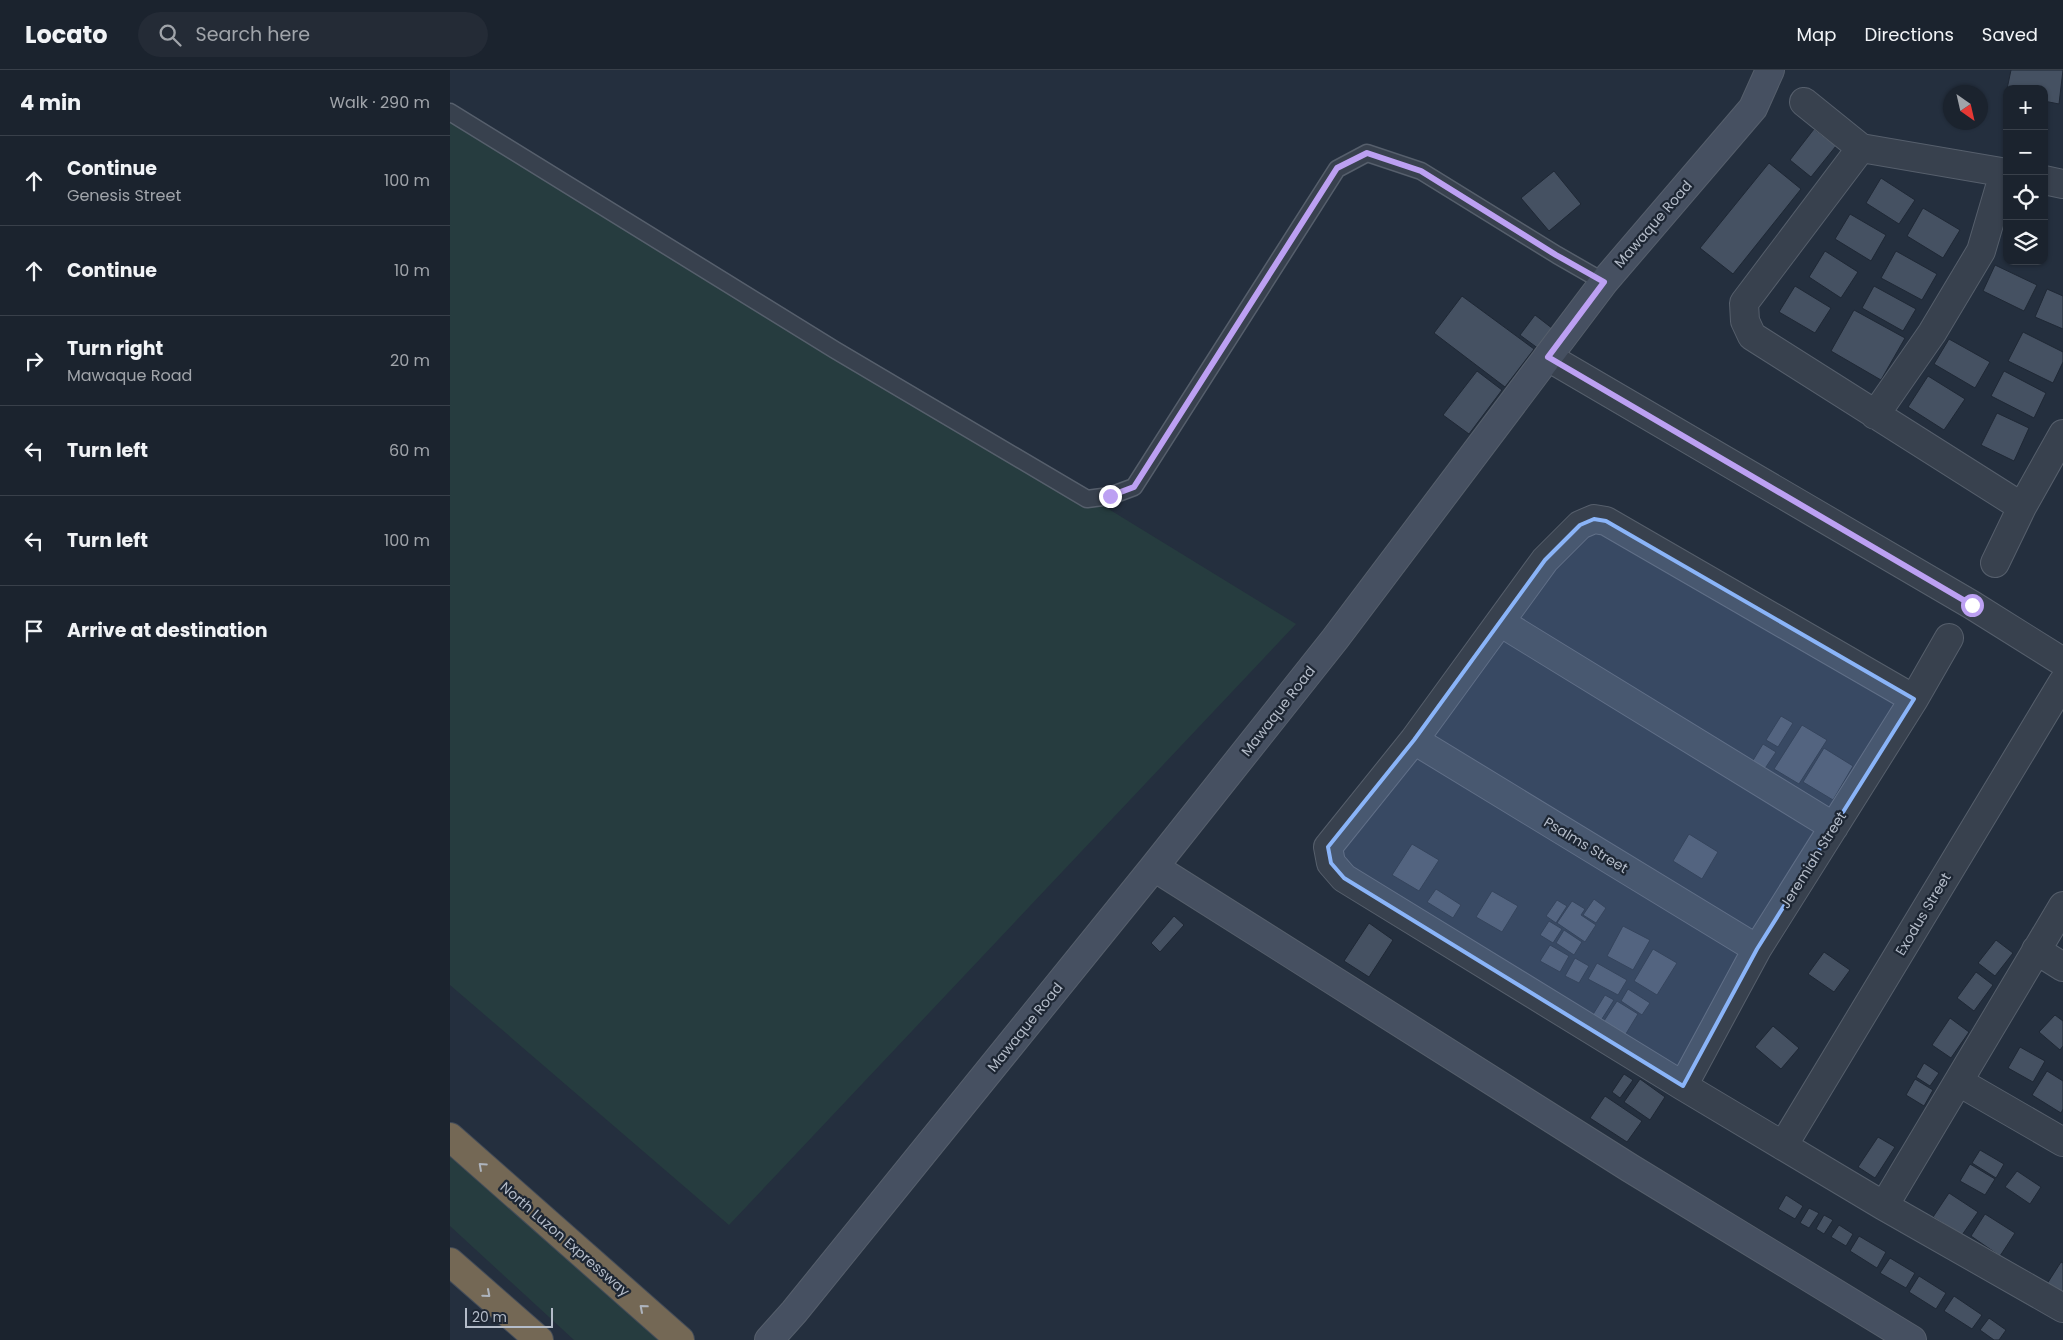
<!DOCTYPE html>
<html lang="en">
<head>
<meta charset="utf-8">
<style>
	:root { --surface:#1b232e; --page:#242b36; --text:#f1f3f6; --muted:#a0a4aa; --line:#39404a }
	body { margin:0; font-family:Poppins,sans-serif; background:var(--page); color:var(--text) }
	.controls { position:absolute; right:15px; top:15px; display:grid; overflow:hidden; border-radius:10px; box-shadow:0 1px 4px #0004 }
	.controls button { width:45px; height:45px; display:grid; place-items:center; padding:0; border:0; border-bottom:1px solid var(--line); background:var(--surface); color:var(--text); font:25px sans-serif }
	.compass { position:absolute; left:1493px; top:15px; width:45px; height:45px; border-radius:50%; background:var(--surface); box-shadow:0 1px 4px #0004; rotate:146deg }
	.scale { position:absolute; left:15px; bottom:12px; width:88px; box-sizing:border-box; padding-left:5px; border:2px solid #b4bcc9; border-top:0; font-size:14px; line-height:18px; white-space:nowrap; color:#b4bcc9; -webkit-text-stroke:4px #1d2633; paint-order:stroke }
	.stop { position:absolute; width:15px; height:15px; margin:-11px; border:4px solid #bca0f2; border-radius:50%; background:#fff }
	.stop.end { background:#bca0f2; border-color:#fff; box-shadow:0 1px 5px #0008 }
	.list { margin:0; padding:0; list-style:none }
	h2 { display:flex; justify-content:space-between; align-items:center; height:65px; margin:0; padding:0 20px; font-size:21px }
	h2 small { font-size:16px; font-weight:400; color:var(--muted) }
	.list li { display:grid; grid-template-columns:32px 1fr auto; gap:15px; align-items:center; box-sizing:border-box; height:90px; padding:0 20px; border-top:1px solid var(--line) }
	.list b { display:block; font-size:19px; white-space:nowrap }
	.list p { margin:0; font-size:16px; white-space:nowrap; color:var(--muted) }
	.list em { font-size:16px; font-style:normal; color:var(--muted) }
	.icon { flex:none; width:28px; height:28px; fill:none; stroke:currentColor; stroke-width:2; stroke-linecap:round; stroke-linejoin:round }
	.map { position:relative; flex:none; width:1613px; height:1270px; overflow:hidden }
	header { display:flex; align-items:center; gap:30px; box-sizing:border-box; height:70px; padding:0 25px; background:var(--surface); border-bottom:1px solid var(--line) }
	header strong { font-size:24px }
	nav { display:flex; gap:28px; margin-inline-start:auto; font-size:18px }
	.search { width:350px; height:45px; background:var(--page); display:flex; align-items:center; gap:12px; box-sizing:border-box; padding:0 18px; border-radius:28px; color:var(--muted); font-size:19px }
	main { display:flex }
	aside { flex:1; background:var(--surface) }
	.map>svg:first-child { display:block }
	.green { fill:#263c3f }
	.building { fill:#455162; stroke:#1f2835 }
	.lines { fill:none; stroke-linecap:round; stroke-linejoin:round }
	.lane-casing { stroke:#565f6c; stroke-width:19 }
	.street-casing { stroke:#565f6c; stroke-width:30 }
	.secondary-casing { stroke:#565f6c; stroke-width:30 }
	.highway-casing { stroke:#434c59; stroke-width:30 }
	.lane { stroke:#38414e; stroke-width:16 }
	.street { stroke:#38414e; stroke-width:28 }
	.secondary { stroke:#465061; stroke-width:28 }
	.highway { stroke:#746855; stroke-width:28 }
	.oneway { stroke:#aeb4bd }
	.route { stroke:#bca0f2; stroke-width:6 }
	.marked { fill:#8ab4f8; fill-opacity:0.2; stroke:#8ab4f8; stroke-width:4; stroke-linejoin:round }
	.labels { text-anchor:middle; stroke-width:4.5; stroke-linejoin:round; paint-order:stroke }
	.street-label { font-size:14px; fill:#b4bcc9; stroke:#1d2633 }
</style>
</head>
<body>
<header>
<strong>Locato</strong>
<div class="search"><svg class="icon" aria-label="search" viewBox="0 0 24 24"><circle cx="10" cy="10" r="6"/><path d="M15 15l6 6"/></svg>Search here</div>
<nav><a>Map</a><a>Directions</a><a>Saved</a></nav>
</header>
<main>
<aside>
<h2>4 min<small>Walk · 290 m</small></h2>
<ul class="list">
<li><svg class="icon" aria-label="ahead" viewBox="0 0 24 24"><path d="M12 20V5M6 11l6-6 6 6"/></svg><div><b>Continue</b><p>Genesis Street</p></div><em>100 m</em></li>
<li><svg class="icon" aria-label="ahead" viewBox="0 0 24 24"><path d="M12 20V5M6 11l6-6 6 6"/></svg><div><b>Continue</b></div><em>10 m</em></li>
<li><svg class="icon" aria-label="right" viewBox="0 0 24 24"><path d="M7 20v-9h11M14 6l5 5-5 5"/></svg><div><b>Turn right</b><p>Mawaque Road</p></div><em>20 m</em></li>
<li><svg class="icon" aria-label="left" viewBox="0 0 24 24"><path d="M17 20v-9H6M10 6l-5 5 5 5"/></svg><div><b>Turn left</b></div><em>60 m</em></li>
<li><svg class="icon" aria-label="left" viewBox="0 0 24 24"><path d="M17 20v-9H6M10 6l-5 5 5 5"/></svg><div><b>Turn left</b></div><em>100 m</em></li>
<li><svg class="icon" aria-label="arrive" viewBox="0 0 24 24"><path d="M6 21V4h12l-3 4 3 4H6"/></svg><div><b>Arrive at destination</b></div></li>
</ul>
</aside>
<div class="map">
<svg width="1613" height="1270" viewBox="0 0 1613 1270">
	<rect width="100%" height="100%" fill="#242f3e"/>
	<path class="green" d="M 0,35 L 846,554 L 279,1155 L 0,915 Z
		M 0,1079 L 214,1270 L 124,1270 L 0,1156 Z"/>
	<path class="building" d="M 1561,0 L 1613,0 L 1609,34 L 1594,31 L 1594,19 L 1557,19 Z
		M 1364,59 L 1386,76 L 1361,107 L 1340,90 Z
		M 1319,93 L 1351,119 L 1283,204 L 1250,178 Z
		M 1104,101 L 1131,134 L 1099,161 L 1071,128 Z
		M 1431,108 L 1465,130 L 1449,154 L 1416,133 Z
		M 1473,138 L 1510,160 L 1493,188 L 1457,166 Z
		M 1400,144 L 1436,165 L 1421,191 L 1385,169 Z
		M 1375,181 L 1408,202 L 1391,228 L 1359,207 Z
		M 1446,181 L 1487,204 L 1472,230 L 1431,208 Z
		M 1545,195 L 1587,215 L 1574,241 L 1533,221 Z
		M 1345,216 L 1381,238 L 1365,263 L 1329,242 Z
		M 1424,216 L 1466,239 L 1453,261 L 1412,238 Z
		M 1597,219 L 1613,226 L 1613,259 L 1585,247 Z
		M 1012,226 L 1084,279 L 1055,317 L 984,263 Z
		M 1404,240 L 1455,268 L 1431,310 L 1381,281 Z
		M 1085,245 L 1107,262 L 1093,282 L 1070,265 Z
		M 1573,262 L 1613,282 L 1613,292 L 1603,313 L 1558,291 Z
		M 1499,269 L 1540,292 L 1525,318 L 1484,294 Z
		M 1027,301 L 1052,320 L 1019,364 L 993,345 Z
		M 1554,301 L 1596,323 L 1584,348 L 1541,326 Z
		M 1478,306 L 1515,329 L 1494,360 L 1458,337 Z
		M 1547,343 L 1579,358 L 1564,391 L 1531,375 Z
		M 1331,646 L 1343,653 L 1328,677 L 1316,670 Z
		M 1352,655 L 1377,670 L 1349,714 L 1324,699 Z
		M 1313,674 L 1326,682 L 1314,700 L 1302,692 Z
		M 1374,678 L 1403,696 L 1383,730 L 1353,712 Z
		M 1239,764 L 1268,782 L 1252,809 L 1223,791 Z
		M 962,774 L 989,790 L 969,821 L 942,805 Z
		M 986,819 L 1011,835 L 1003,848 L 977,832 Z
		M 1042,821 L 1068,836 L 1052,862 L 1026,847 Z
		M 1144,829 L 1156,838 L 1146,853 L 1133,845 Z
		M 1107,830 L 1117,836 L 1106,853 L 1096,846 Z
		M 1122,831 L 1135,839 L 1131,845 L 1146,855 L 1135,872 L 1107,853 Z
		M 724,846 L 734,855 L 710,882 L 701,873 Z
		M 1099,851 L 1112,859 L 1103,873 L 1090,865 Z
		M 919,853 L 943,870 L 919,907 L 894,891 Z
		M 1173,856 L 1200,870 L 1183,900 L 1157,886 Z
		M 1114,860 L 1132,872 L 1124,885 L 1106,873 Z
		M 1546,870 L 1563,883 L 1545,906 L 1528,893 Z
		M 1100,875 L 1119,886 L 1110,902 L 1090,891 Z
		M 1203,879 L 1227,893 L 1207,925 L 1184,911 Z
		M 1374,882 L 1400,900 L 1384,922 L 1358,904 Z
		M 1125,888 L 1139,896 L 1129,913 L 1115,906 Z
		M 1147,893 L 1177,910 L 1168,925 L 1138,909 Z
		M 1526,902 L 1543,915 L 1524,941 L 1507,928 Z
		M 1178,919 L 1200,933 L 1192,945 L 1171,931 Z
		M 1155,925 L 1164,930 L 1150,952 L 1142,946 Z
		M 1167,931 L 1188,944 L 1174,967 L 1152,954 Z
		M 1605,945 L 1613,951 L 1613,976 L 1610,980 L 1589,962 Z
		M 1500,948 L 1519,962 L 1501,988 L 1482,975 Z
		M 1323,956 L 1349,978 L 1331,999 L 1305,977 Z
		M 1570,977 L 1595,991 L 1583,1012 L 1558,998 Z
		M 1474,993 L 1489,1003 L 1480,1016 L 1466,1007 Z
		M 1597,1001 L 1613,1011 L 1613,1039 L 1611,1043 L 1582,1025 Z
		M 1174,1004 L 1183,1010 L 1170,1028 L 1162,1022 Z
		M 1190,1009 L 1215,1027 L 1200,1050 L 1174,1032 Z
		M 1465,1009 L 1483,1020 L 1474,1036 L 1456,1025 Z
		M 1155,1026 L 1192,1051 L 1177,1072 L 1140,1048 Z
		M 1428,1067 L 1445,1077 L 1425,1108 L 1408,1097 Z
		M 1530,1080 L 1554,1094 L 1546,1108 L 1522,1093 Z
		M 1520,1094 L 1545,1109 L 1535,1125 L 1510,1111 Z
		M 1567,1101 L 1591,1117 L 1580,1134 L 1555,1117 Z
		M 1499,1123 L 1528,1142 L 1512,1165 L 1483,1147 Z
		M 1336,1125 L 1353,1136 L 1345,1149 L 1328,1139 Z
		M 1359,1138 L 1369,1143 L 1359,1158 L 1350,1153 Z
		M 1535,1144 L 1565,1163 L 1550,1186 L 1521,1166 Z
		M 1374,1145 L 1383,1150 L 1374,1164 L 1366,1159 Z
		M 1389,1155 L 1403,1164 L 1396,1176 L 1381,1167 Z
		M 1409,1166 L 1436,1182 L 1427,1198 L 1400,1181 Z
		M 1440,1188 L 1465,1203 L 1456,1218 L 1430,1203 Z
		M 1611,1192 L 1613,1193 L 1613,1229 L 1595,1217 Z
		M 1469,1206 L 1496,1223 L 1486,1239 L 1459,1222 Z
		M 1504,1226 L 1532,1245 L 1522,1259 L 1494,1241 Z
		M 1539,1248 L 1556,1260 L 1549,1270 L 1544,1270 L 1530,1260 Z"/>
	<g class="lines">
		<defs>
			<path id="lane" d="M 0,42 L 385,280 L 637,429 L 660,426 L 684,417 L 887,99 L 917,83 L 971,101 L 1107,185 L 1154,212"/>
			<path id="street" d="M 1354,32 L 1411,78 L 1557,103
				M 1411,78 L 1294,233 L 1295,251 L 1302,266 L 1572,437 L 1613,364
				M 1594,110 L 1613,114
				M 1098,287 L 1522,535 L 1613,592
				M 1425,345 L 1482,263 L 1531,181 L 1554,103
				M 1545,493 L 1572,437
				M 1050,552 L 1384,757
				M 1464,629 L 1156,451 L 1144,449 L 1130,455 L 1095,490 L 964,670 L 878,777 L 881,793 L 894,808 L 1233,1016 L 1434,1136 L 1613,1238
				M 964,670 L 1307,879
				M 1586,880 L 1613,897
				M 1509,1012 L 1613,1072
				M 1233,1016 L 1307,879 L 1464,629 L 1499,568
				M 1333,1076 L 1613,612
				M 1434,1136 L 1613,836"/>
			<path id="secondary" d="M 704,797 L 1180,1098 L 1462,1270
				M 319,1270 L 344,1242 L 704,797 L 885,569 L 1154,212 L 1303,38 L 1320,0"/>
			<path id="highway" d="M 0,1067 L 230,1270
				M 0,1192 L 89,1270"/>
		</defs>
		<use href="#lane" class="lane-casing"/>
		<use href="#street" class="street-casing"/>
		<use href="#secondary" class="secondary-casing"/>
		<use href="#highway" class="highway-casing"/>
		<use href="#lane" class="lane"/>
		<use href="#street" class="street"/>
		<use href="#secondary" class="secondary"/>
		<use href="#highway" class="highway"/>
	</g>
	<defs><path id="oneway-chevron" d="M-2-3.5L2.5 0L-2 3.5" fill="none" stroke-width="1.6" stroke-linecap="round" stroke-linejoin="round" transform="scale(1.25)"/></defs>
	<g class="oneway">
		<use href="#oneway-chevron" transform="translate(32 1096) rotate(-138)"/>
		<use href="#oneway-chevron" transform="translate(37 1224) rotate(41)"/>
		<use href="#oneway-chevron" transform="translate(193 1238) rotate(-139)"/>
	</g>
	<g class="lines">
		<path class="route" d="M 660,426 L 684,417 L 887,98 L 917,83 L 971,101 L 1106,185 L 1154,212 L 1098,287 L 1522,535"/>
	</g>
	<path class="marked" d="M 1144,449 L 1156,451 L 1464,629 L 1307,879 L 1233,1016 L 894,808 L 881,793 L 878,777 L 964,670 L 1095,490 L 1130,455 Z"/>
	<g class="labels">
		<g class="street-label">
			<text transform="translate(1203 154) rotate(-49)" y="5">Mawaque Road</text>
			<text transform="translate(828 641) rotate(-52)" y="5">Mawaque Road</text>
			<text transform="translate(1136 775) rotate(31)" y="5">Psalms Street</text>
			<text transform="translate(1363 790) rotate(-58)" y="5">Jeremiah Street</text>
			<text transform="translate(1473 844) rotate(-59)" y="5">Exodus Street</text>
			<text transform="translate(575 957) rotate(-51)" y="5">Mawaque Road</text>
			<text transform="translate(115 1169) rotate(41)" y="5">North Luzon Expressway</text>
		</g>
	</g>
</svg>
<div class="controls">
<button>+</button>
<button>−</button>
<button><svg class="icon" aria-label="locate" viewBox="0 0 24 24"><circle cx="12" cy="12" r="6"/><path d="M12 2v4M12 18v4M2 12h4M18 12h4"/></svg></button>
<button><svg class="icon" aria-label="layers" viewBox="0 0 24 24"><path d="M12 4l9 5-9 5-9-5zM3 14l9 5 9-5"/></svg></button>
</div>
<svg class="compass" viewBox="-18 -18 36 36"><path d="M0-13l5 13h-10z" fill="#e53935"/><path d="M0 13l5-13h-10z" fill="#a0a4aa"/></svg>
<div class="scale">20 m</div>
<div class="stop" style="left:1522px;top:535px"></div>
<div class="stop end" style="left:660px;top:426px"></div>
</div>
</main>
</body>
</html>
